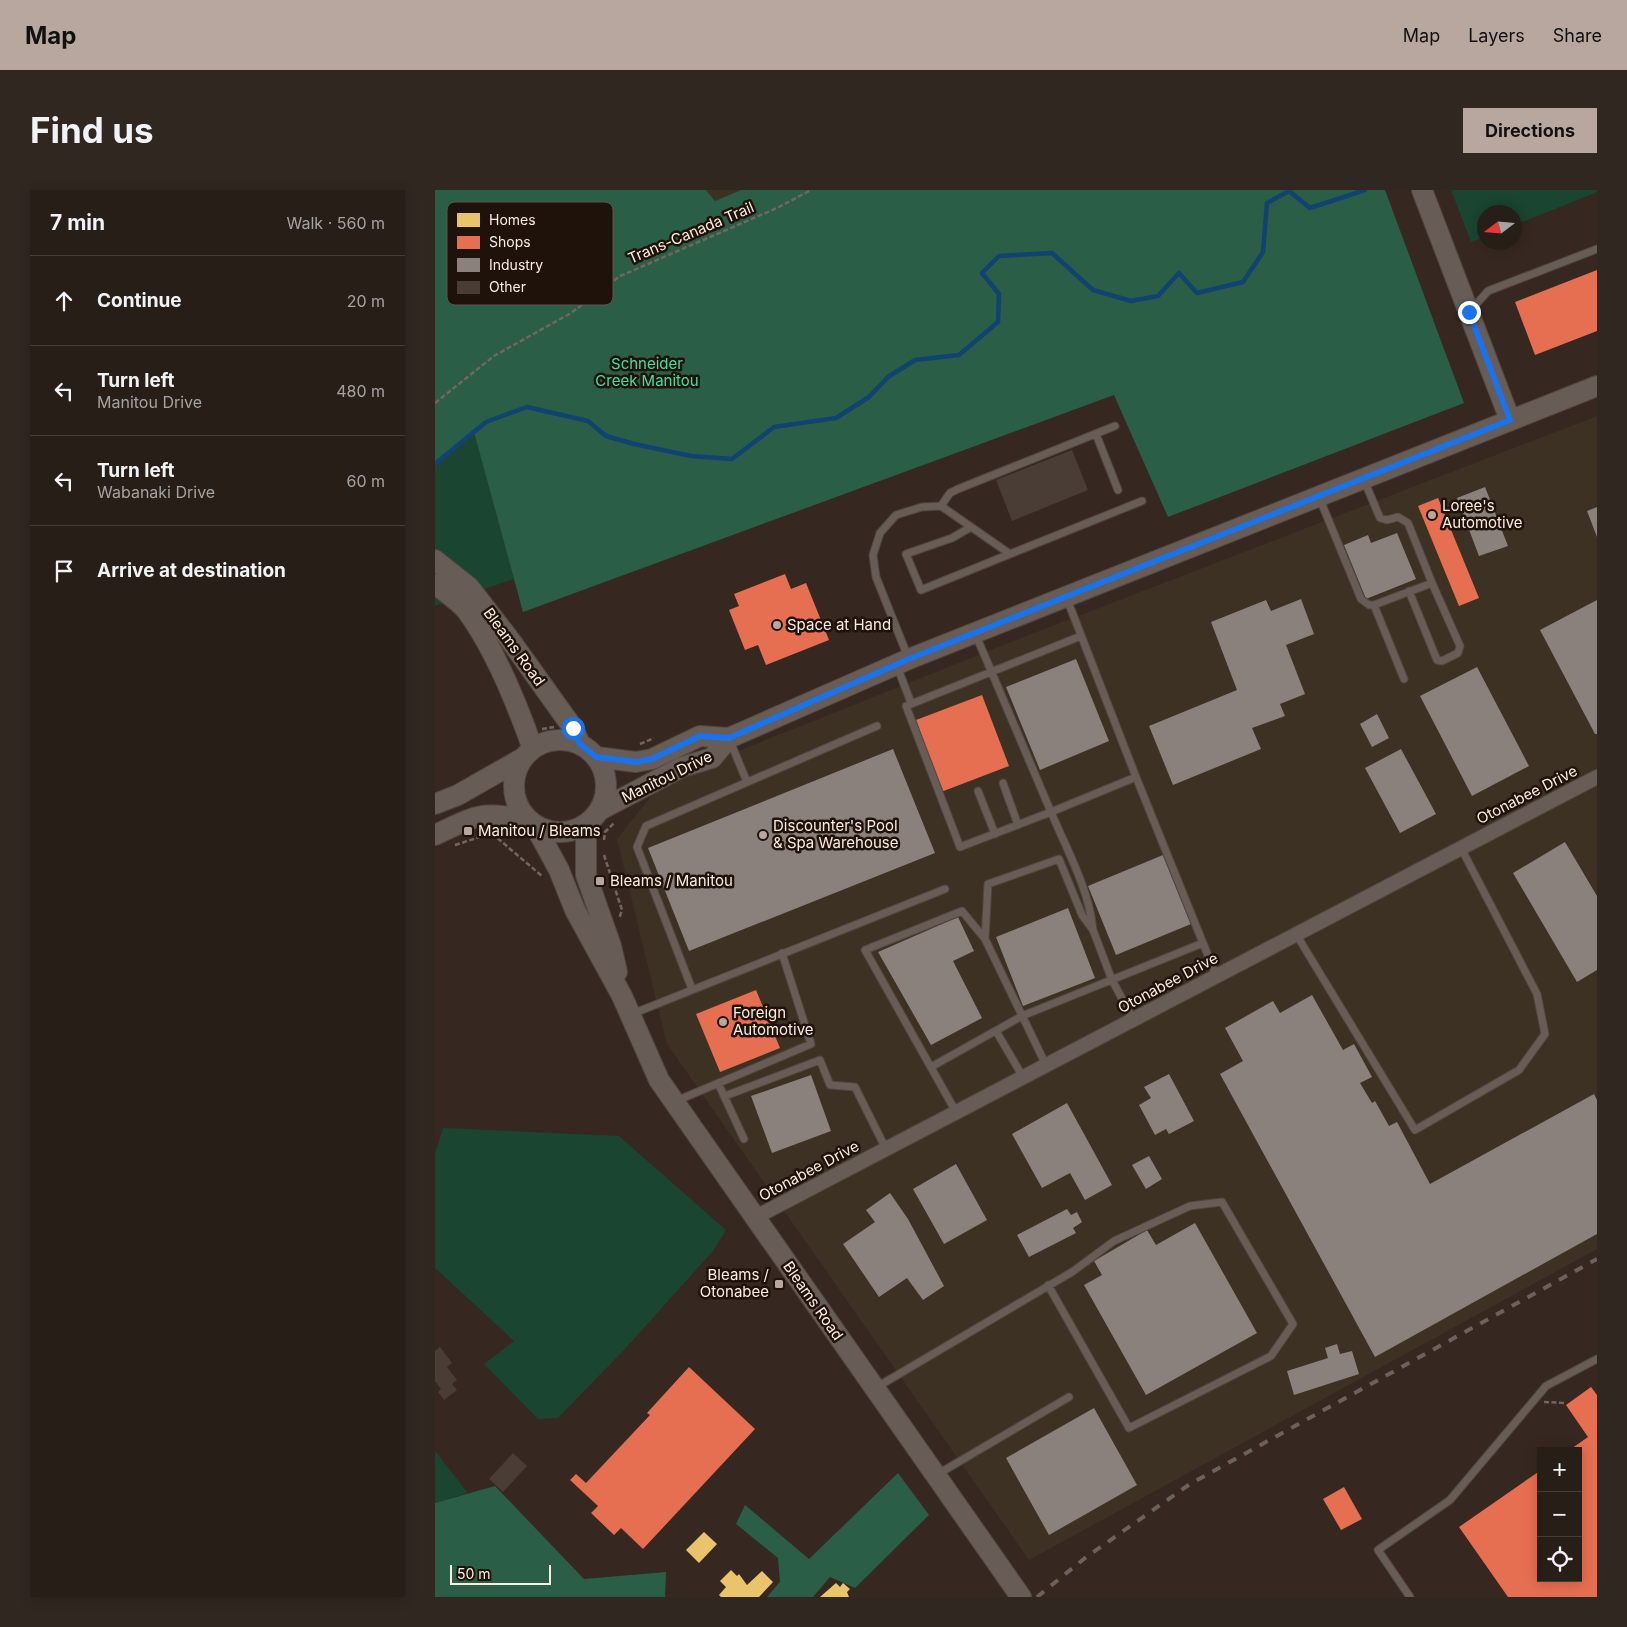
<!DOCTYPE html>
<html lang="en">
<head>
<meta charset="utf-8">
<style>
	:root { --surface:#281e18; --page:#302721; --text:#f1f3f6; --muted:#a5a2a2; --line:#443c37; --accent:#b8a79e }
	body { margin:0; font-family:Inter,sans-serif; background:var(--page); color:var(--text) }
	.controls { position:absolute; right:15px; bottom:15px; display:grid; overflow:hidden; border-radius:0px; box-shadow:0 2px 12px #0003 }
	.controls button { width:45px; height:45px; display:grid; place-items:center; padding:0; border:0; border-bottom:1px solid var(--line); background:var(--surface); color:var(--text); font:25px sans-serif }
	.compass { position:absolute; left:1042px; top:15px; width:45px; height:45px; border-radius:50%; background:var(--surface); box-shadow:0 2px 12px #0003; rotate:254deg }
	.scale { position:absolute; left:15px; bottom:12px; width:101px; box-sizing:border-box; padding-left:5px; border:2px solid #feece2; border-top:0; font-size:14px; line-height:18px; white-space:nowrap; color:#feece2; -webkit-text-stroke:4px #1e120b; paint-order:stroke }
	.stop { position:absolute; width:15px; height:15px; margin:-11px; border:4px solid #1a73e8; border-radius:50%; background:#fff }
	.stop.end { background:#1a73e8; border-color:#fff; box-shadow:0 1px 5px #0008 }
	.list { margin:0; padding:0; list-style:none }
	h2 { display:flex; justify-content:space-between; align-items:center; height:65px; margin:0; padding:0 20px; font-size:21px }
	h2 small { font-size:16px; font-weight:400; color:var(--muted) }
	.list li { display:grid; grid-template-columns:32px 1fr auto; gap:15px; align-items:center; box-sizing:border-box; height:90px; padding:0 20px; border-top:1px solid var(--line) }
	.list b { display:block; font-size:19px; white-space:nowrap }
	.list p { margin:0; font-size:16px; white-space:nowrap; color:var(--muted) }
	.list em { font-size:16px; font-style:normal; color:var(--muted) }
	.icon { flex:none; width:28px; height:28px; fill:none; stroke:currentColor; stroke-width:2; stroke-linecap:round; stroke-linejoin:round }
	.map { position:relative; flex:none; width:1162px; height:1407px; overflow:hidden; border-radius:0px }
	header { display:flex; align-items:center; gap:30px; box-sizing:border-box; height:70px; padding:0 25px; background:var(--accent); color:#111 }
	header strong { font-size:24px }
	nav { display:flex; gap:28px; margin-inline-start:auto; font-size:18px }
	.intro { display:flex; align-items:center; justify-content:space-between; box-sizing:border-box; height:120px; padding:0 30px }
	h1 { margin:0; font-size:35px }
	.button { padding:12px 22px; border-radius:0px; background:var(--accent); color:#111; font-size:18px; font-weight:700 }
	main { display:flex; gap:30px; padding:0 30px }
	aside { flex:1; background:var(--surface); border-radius:0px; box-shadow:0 2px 12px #0003 }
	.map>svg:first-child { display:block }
	.industrial { fill:#3d3123 }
	.green { fill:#194531 }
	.forest { fill:#2b5e46 }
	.homes { fill:#e9c46a }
	.shops { fill:#e76f51 }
	.industry { fill:#8a817c }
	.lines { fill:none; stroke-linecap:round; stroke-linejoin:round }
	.stream { stroke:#104371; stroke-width:4.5 }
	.building { fill:#493d36 }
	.lane-casing { stroke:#51453f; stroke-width:9 }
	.street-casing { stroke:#51453f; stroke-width:16 }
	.secondary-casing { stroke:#51453f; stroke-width:22 }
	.path { stroke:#716761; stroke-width:2.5; stroke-dasharray:5 2.5; stroke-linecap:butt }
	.lane { stroke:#675c56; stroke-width:7 }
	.street { stroke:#675c56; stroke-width:14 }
	.secondary { stroke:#675c56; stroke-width:20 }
	.rail { stroke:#6c615c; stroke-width:4; stroke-dasharray:9 9; stroke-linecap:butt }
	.route { stroke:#1a73e8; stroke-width:6 }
	.poi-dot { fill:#b8a79e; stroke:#1e120b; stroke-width:2 }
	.labels { text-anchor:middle; stroke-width:5; stroke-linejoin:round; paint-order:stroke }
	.street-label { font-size:15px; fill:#feece2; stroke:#1e120b }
	.park-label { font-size:15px; fill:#40e1a3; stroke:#1e120b }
	.poi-label { font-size:15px; fill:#feece2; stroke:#1e120b; text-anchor:start }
	.key { fill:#1e120b; stroke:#61534c; stroke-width:1 }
	.key-label { font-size:14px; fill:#feece2 }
</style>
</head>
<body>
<header>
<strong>Map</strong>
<nav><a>Map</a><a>Layers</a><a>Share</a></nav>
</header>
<div class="intro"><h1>Find us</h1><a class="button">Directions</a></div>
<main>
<aside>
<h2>7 min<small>Walk · 560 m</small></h2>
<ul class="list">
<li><svg class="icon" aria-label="ahead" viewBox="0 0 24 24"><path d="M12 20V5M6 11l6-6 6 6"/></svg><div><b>Continue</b></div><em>20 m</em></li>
<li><svg class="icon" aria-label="left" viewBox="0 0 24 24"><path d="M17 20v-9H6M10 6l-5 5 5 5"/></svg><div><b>Turn left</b><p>Manitou Drive</p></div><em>480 m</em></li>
<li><svg class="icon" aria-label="left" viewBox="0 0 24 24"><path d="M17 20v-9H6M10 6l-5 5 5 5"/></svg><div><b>Turn left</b><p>Wabanaki Drive</p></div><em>60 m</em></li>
<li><svg class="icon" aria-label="arrive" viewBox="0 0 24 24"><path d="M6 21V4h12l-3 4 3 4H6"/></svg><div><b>Arrive at destination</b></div></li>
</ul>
</aside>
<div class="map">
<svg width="1162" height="1407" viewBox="0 0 1162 1407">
	<rect width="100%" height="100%" fill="#362820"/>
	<path class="industrial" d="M 271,0 L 306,0 L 280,11 Z
		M 1162,226 L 1162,1059 L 594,1370 L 232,854 L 182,649 L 228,591 L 581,450 Z"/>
	<path class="green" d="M 1016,0 L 1162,0 L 1162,2 L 1080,35 L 1080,22 L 1050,22 L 1049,47 L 1036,52 Z
		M 39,241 L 79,389 L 0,416 L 0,274 Z
		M 8,938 L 184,946 L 291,1040 L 278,1061 L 189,1160 L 123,1228 L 103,1229 L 49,1174 L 79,1151 L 0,1078 L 0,964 Z
		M 0,1261 L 33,1303 L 0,1313 Z"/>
	<path class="forest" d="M 0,0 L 271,0 L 280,11 L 306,0 L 950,0 L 1029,213 L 733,327 L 679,205 L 88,422 L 39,242 L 0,274 Z
		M 463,1283 L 494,1325 L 420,1398 L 395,1387 L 378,1407 L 332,1407 L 345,1392 L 343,1368 L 301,1334 L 310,1315 L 374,1369 Z
		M 60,1296 L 149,1389 L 231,1382 L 230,1407 L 0,1407 L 0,1313 Z"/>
	<path class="homes" d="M 269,1342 L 282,1354 L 264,1373 L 251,1360 Z
		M 296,1380 L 302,1386 L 304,1384 L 312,1395 L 327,1381 L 338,1392 L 324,1407 L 286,1407 L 284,1405 L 291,1397 L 285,1391 Z
		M 401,1393 L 405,1397 L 408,1393 L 415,1399 L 412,1402 L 414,1407 L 385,1407 Z"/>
	<path class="shops" d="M 1162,80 L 1162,141 L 1100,165 L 1080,112 Z
		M 1003,308 L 1044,408 L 1024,416 L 983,316 Z
		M 350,384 L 356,399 L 371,393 L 394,450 L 331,475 L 323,455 L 310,460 L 294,420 L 304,416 L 299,404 Z
		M 547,505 L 574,576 L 506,602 L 481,530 Z
		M 321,800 L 345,858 L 285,882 L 261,824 Z
		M 254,1177 L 320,1239 L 208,1359 L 186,1338 L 179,1345 L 156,1323 L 163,1316 L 135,1290 L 141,1284 L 151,1293 L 215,1225 L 212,1223 Z
		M 1156,1197 L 1162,1205 L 1162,1407 L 1073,1407 L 1024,1337 L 1106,1280 L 1106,1388 L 1143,1388 L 1143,1261 L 1133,1261 L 1153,1247 L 1131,1215 Z
		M 909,1297 L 927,1329 L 906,1340 L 888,1309 Z"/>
	<path class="industry" d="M 1050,297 L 1073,356 L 1044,366 L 1022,308 Z
		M 1162,317 L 1162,347 L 1152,321 Z
		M 962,343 L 981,389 L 931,409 L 909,355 L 933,345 L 936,353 Z
		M 866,409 L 879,444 L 851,455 L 870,504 L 845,514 L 850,526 L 817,538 L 826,559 L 738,595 L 714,536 L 802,500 L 776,432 L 831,410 L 836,421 Z
		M 1162,410 L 1162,544 L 1160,544 L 1105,440 Z
		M 641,469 L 674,551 L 605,580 L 571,497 Z
		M 1042,477 L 1094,576 L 1037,606 L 985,506 Z
		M 942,524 L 954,548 L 937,557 L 925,534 Z
		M 458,559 L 500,663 L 254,761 L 213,658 Z
		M 966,559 L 1001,624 L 965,643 L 930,578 Z
		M 1130,652 L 1162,706 L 1162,780 L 1142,792 L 1078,683 Z
		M 728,665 L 756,734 L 681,765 L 653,696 Z
		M 633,718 L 660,788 L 588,816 L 561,747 Z
		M 523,727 L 539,761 L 518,771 L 547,828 L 496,855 L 443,762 Z
		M 877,805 L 908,860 L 919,854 L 937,887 L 925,893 L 937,913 L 940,911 L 954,936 L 962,932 L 995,994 L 1159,904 L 1162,910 L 1162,1044 L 940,1167 L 785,884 L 808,871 L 790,838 L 838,811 L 845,823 Z
		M 734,884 L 759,931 L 734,944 L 731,939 L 720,945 L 704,915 L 716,908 L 709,897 Z
		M 376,885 L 396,941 L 337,963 L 316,906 Z
		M 632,913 L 677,995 L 650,1010 L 635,983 L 607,998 L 577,944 Z
		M 714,966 L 727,989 L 711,999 L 697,975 Z
		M 521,974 L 552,1030 L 509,1054 L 478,999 Z
		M 455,1003 L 473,1029 L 509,1096 L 488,1110 L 472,1088 L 444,1107 L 408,1054 L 440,1032 L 431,1020 Z
		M 632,1019 L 636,1025 L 642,1022 L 647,1032 L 638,1038 L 641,1043 L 594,1067 L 582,1045 Z
		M 760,1033 L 822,1143 L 711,1205 L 649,1095 L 667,1085 L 659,1071 L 712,1040 L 721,1055 Z
		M 902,1154 L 905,1164 L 917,1161 L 924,1184 L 859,1205 L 852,1181 L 893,1168 L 890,1158 Z
		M 659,1218 L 702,1295 L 614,1345 L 571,1268 Z"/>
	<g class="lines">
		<path class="stream" d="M 0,274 L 51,232 L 92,217 L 153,231 L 171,246 L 199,254 L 256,266 L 297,269 L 339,237 L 401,228 L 434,207 L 453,187 L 480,170 L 524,165 L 563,132 L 564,104 L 547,83 L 564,66 L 617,63 L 658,100 L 696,111 L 723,106 L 744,83 L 762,103 L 808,92 L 828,62 L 832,13 L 854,1 L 875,18 L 930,0"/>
	</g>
	<path class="building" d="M 637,260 L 653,300 L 577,331 L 561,290 Z
		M 5,1157 L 17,1173 L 12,1177 L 22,1190 L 17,1194 L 22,1200 L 9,1210 L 3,1202 L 6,1199 L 0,1191 L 0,1161 Z
		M 78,1263 L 92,1276 L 68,1302 L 54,1289 Z"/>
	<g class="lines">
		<defs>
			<path id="lane" d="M 1036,120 L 1053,101 L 1162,59
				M 661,244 L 683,300
				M 884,307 L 926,409 L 934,415 L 939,415 L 997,393 L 973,333 L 963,327 L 952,330 L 945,328 L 929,290
				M 506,316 L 515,303 L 523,299 L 680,236
				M 536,337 L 517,348 L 471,364 L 486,400 L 575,364
				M 974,401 L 1002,470 L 1007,471 L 1023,463 L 1025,456 L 997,393
				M 939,415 L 969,489
				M 540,443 L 616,622 L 701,587 L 632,409
				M 646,446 L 471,516 L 525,657 L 616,622 C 632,660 654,699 658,740
				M 473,467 L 441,387 L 438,365 L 445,343 L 461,325 L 487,317 L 506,316 L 575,364 L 707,311
				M 462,476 L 476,513
				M 295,551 L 312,592
				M 568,593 L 583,635
				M 543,601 L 560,644
				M 861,744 L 980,940 L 1084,880 L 1110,844 L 1102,804 L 1026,658
				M 768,753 L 781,785
				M 257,799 L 202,657 L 211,636 L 442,536
				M 197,824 L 510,699
				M 561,841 L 588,887
				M 611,875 L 550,749 L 553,694 L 624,669 L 647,725 L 658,740 L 677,790 L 698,829
				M 496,877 L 587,826 L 768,753 L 701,587
				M 283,893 L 309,949
				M 290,906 L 385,870 L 395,895 L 420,897 L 451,959
				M 241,911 L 376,854 L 347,763
				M 521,922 L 430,760 L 527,721 L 550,749
				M 442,1197 L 637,1082 L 679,1051 L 755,1016 L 787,1012 L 858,1134 L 836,1166 L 694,1238 L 613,1095
				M 503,1284 L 634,1207
				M 975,1407 L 943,1360 L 1015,1310 L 1111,1196 L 1162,1169"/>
			<path id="street" d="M 319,1028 L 1162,587"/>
			<path id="secondary" d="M 987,0 L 1075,230
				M 0,370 L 34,397 L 75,450 L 138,538 L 145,554
				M 0,394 C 10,402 24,411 32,421 C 60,459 82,514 98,559
				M79 596a46 46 0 1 1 92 0a46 46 0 1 1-92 0Z
				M 161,567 L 201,572 L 217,569 L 265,546 L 294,548
				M 0,614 L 23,605 L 88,568
				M 165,620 L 247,577 L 277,568 L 294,548 L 474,469 L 1162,196
				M 99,634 L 124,680 L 140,720 L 187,806 L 224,890 L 586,1407
				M 151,635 L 151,685 L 176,756 L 182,782
				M 0,645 C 41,626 48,619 94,631"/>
		</defs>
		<use href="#lane" class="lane-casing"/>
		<use href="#street" class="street-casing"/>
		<use href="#secondary" class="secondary-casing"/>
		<path class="path" d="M 0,213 L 59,166 L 136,123 L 185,86 L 342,18 L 376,0
			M 107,539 L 119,537
			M 205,554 L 219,548
			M 169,650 L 170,642 L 180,632
			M 20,655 L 51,645 L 60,646 L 108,687
			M 169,665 L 187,720 L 184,729
			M 1109,1212 L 1130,1213"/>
		<use href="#lane" class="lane"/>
		<use href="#street" class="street"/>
		<use href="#secondary" class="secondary"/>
		<path class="rail" d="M 602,1407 L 650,1368 L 755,1294 L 1162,1069"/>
	</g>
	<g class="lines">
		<path class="route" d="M 138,538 L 145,554 L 161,567 L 201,572 L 217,569 L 265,546 L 294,548 L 474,469 L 1075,230 L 1034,122"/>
	</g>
	<g class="poi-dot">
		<circle cx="997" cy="325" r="5"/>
		<circle cx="342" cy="435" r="5"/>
		<rect x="28" y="636" width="10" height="10" rx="2.5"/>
		<circle cx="328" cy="645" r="5"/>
		<rect x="160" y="686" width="10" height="10" rx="2.5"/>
		<circle cx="288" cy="832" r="5"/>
		<rect x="339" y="1089" width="10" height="10" rx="2.5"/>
	</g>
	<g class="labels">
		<g class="street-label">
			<text transform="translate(256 43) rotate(-23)" y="5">Trans-Canada Trail</text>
			<text transform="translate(79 457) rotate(54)" y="5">Bleams Road</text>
			<text transform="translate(232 587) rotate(-26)" y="5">Manitou Drive</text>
			<text transform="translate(1092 605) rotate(-27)" y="5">Otonabee Drive</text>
			<text transform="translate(733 793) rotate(-28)" y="5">Otonabee Drive</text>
			<text transform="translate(374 981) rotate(-28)" y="5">Otonabee Drive</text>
			<text transform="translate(378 1111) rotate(55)" y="5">Bleams Road</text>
		</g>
		<g class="park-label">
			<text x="212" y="179">Schneider<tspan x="212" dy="17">Creek Manitou</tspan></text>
		</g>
		<g class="poi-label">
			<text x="1007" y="321">Loree's<tspan x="1007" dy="17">Automotive</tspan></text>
			<text x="352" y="440">Space at Hand</text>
			<text x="338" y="641">Discounter's Pool<tspan x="338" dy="17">&amp; Spa Warehouse</tspan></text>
			<text x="43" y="646">Manitou / Bleams</text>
			<text x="175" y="696">Bleams / Manitou</text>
			<text x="298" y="828">Foreign<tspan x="298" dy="17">Automotive</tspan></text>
			<text x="334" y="1090" text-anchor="end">Bleams /<tspan x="334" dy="17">Otonabee</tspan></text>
		</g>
	</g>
	<rect x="12" y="12" width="166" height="103" rx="8" class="key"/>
	<rect x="22" y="23" width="23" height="14" fill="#e9c46a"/>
	<rect x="22" y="46" width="23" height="13" fill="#e76f51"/>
	<rect x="22" y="68" width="23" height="14" fill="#8a817c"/>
	<rect x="22" y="91" width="23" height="13" fill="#493d36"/>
	<g class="key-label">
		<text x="54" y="35">Homes</text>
		<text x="54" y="57">Shops</text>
		<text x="54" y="80">Industry</text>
		<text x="54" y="102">Other</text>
	</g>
</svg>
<div class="controls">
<button>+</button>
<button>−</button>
<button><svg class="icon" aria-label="locate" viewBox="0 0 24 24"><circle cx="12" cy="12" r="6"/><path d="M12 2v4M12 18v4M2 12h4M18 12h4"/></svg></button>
</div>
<svg class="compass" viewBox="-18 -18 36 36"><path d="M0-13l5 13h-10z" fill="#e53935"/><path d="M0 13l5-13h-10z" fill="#a5a2a2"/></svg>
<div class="scale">50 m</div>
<div class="stop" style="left:138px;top:538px"></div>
<div class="stop end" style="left:1034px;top:122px"></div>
</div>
</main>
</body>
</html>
